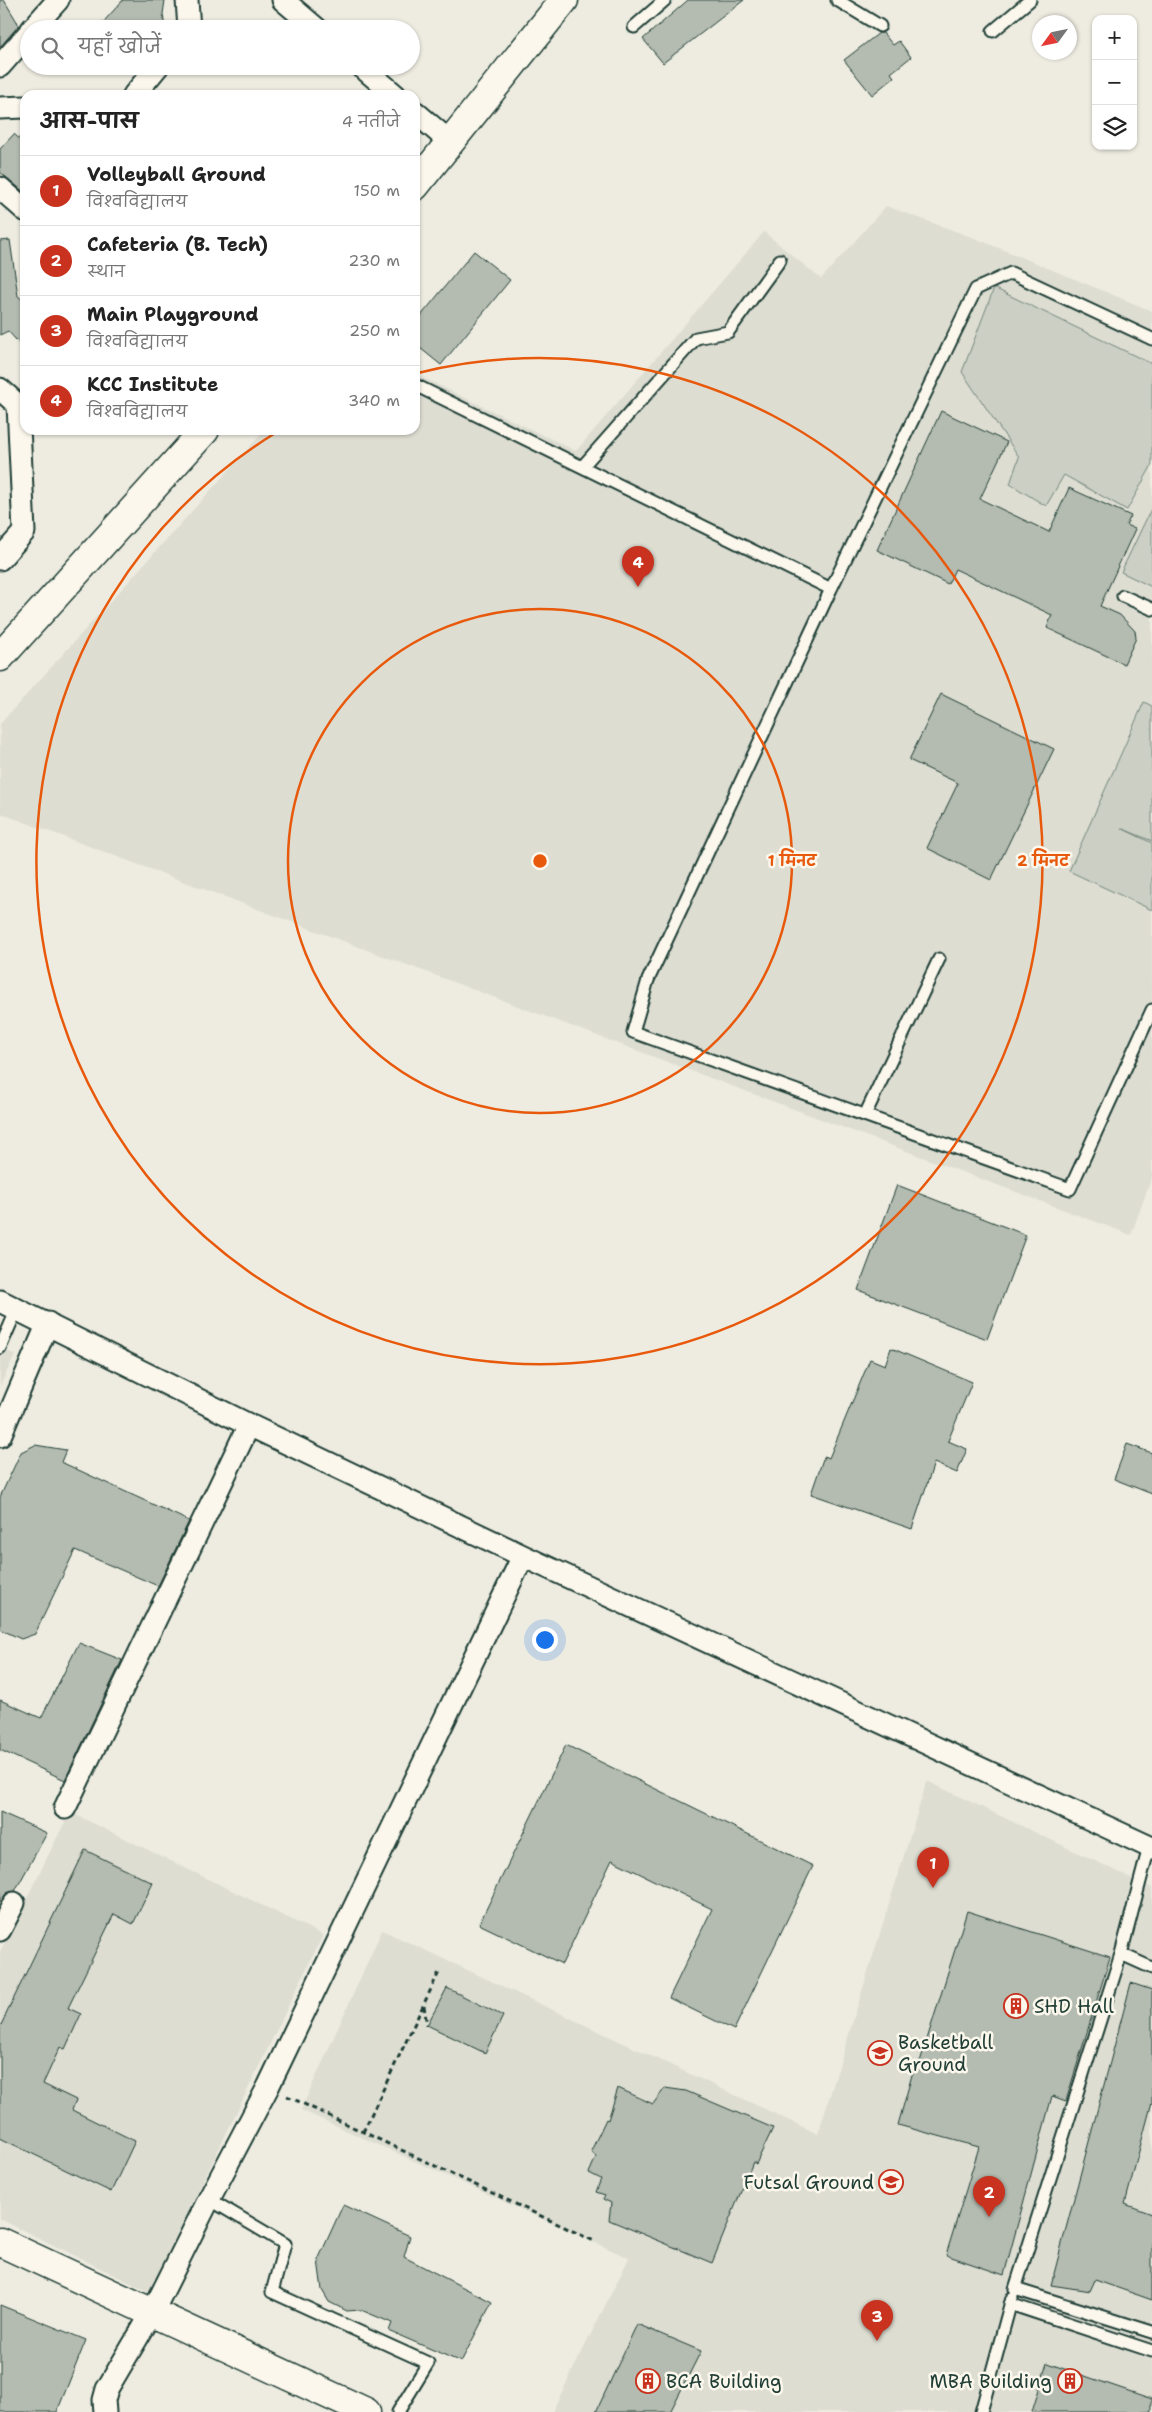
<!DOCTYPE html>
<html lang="hi">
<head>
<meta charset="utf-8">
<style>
	:root { --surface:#fff; --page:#f6f6f6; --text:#222; --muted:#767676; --line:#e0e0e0; --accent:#c8321e }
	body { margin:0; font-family:"Shantell Sans","Playpen Sans Deva",sans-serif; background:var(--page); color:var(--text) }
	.controls { position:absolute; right:15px; top:15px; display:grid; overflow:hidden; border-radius:10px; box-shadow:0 1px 4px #0004 }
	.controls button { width:45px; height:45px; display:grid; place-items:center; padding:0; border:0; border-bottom:1px solid var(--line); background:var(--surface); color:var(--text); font:25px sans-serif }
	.compass { position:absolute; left:1032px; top:15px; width:45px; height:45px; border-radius:50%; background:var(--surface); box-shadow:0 1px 4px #0004; rotate:237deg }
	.you { position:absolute; left:544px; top:1639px; width:18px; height:18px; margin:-12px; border:4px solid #fff; border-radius:50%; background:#1a73e8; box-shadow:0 0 0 8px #1a73e833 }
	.badge { display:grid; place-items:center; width:32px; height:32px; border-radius:50%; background:var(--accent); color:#fff; font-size:16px; font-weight:700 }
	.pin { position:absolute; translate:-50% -41px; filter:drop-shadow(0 1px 2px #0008) }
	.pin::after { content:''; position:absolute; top:26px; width:18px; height:15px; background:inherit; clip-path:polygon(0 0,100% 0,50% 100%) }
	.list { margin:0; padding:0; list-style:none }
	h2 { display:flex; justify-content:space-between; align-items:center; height:65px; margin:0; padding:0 20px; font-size:21px }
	h2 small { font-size:16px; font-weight:400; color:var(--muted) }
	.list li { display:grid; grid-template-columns:32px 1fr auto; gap:15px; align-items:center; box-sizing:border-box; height:70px; padding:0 20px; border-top:1px solid var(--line) }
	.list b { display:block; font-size:19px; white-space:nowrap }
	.list p { margin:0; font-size:16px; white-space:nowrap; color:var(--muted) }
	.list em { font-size:16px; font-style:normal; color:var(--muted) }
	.icon { flex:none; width:28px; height:28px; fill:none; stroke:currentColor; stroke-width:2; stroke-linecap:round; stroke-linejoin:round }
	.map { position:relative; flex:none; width:1152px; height:2412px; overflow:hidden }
	.search { position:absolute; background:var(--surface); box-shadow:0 1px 4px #0004; left:20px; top:20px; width:400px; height:55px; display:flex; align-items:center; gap:12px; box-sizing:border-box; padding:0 18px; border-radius:28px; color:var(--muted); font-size:19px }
	.panel { position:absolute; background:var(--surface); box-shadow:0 1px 4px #0004; left:20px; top:90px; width:400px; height:345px; border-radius:15px }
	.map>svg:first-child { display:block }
	.built { fill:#ddddd2 }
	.green { fill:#cbcfc4; stroke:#75867c }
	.building { fill:#b4bbb0; stroke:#1f3d34 }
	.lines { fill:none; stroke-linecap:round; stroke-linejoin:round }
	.service-casing { stroke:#1f3d34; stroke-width:15 }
	.minor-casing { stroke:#1f3d34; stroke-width:25 }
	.tertiary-casing { stroke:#1f3d34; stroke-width:31 }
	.path { stroke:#1f3d34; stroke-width:3; stroke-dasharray:5 4; stroke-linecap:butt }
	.service { stroke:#fbf7ec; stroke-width:11 }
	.minor { stroke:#fbf7ec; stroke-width:21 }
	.tertiary { stroke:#fbf7ec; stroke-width:28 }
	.ring { fill:none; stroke:#e8590c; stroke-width:2.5 }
	.labels { text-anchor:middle; stroke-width:5; stroke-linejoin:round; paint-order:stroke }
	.poi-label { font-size:19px; fill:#1f3d34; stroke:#fbf7ec; text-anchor:start }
	.centre { fill:#e8590c; stroke:#fbf7ec; stroke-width:2.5 }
	.ring-label { font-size:15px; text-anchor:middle; font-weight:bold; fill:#e8590c; stroke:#fbf7ec; stroke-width:5; stroke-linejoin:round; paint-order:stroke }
</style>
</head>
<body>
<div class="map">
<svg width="1152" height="2412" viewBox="0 0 1152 2412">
	<rect width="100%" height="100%" fill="#eeece1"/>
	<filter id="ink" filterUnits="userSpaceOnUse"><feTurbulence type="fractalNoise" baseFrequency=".02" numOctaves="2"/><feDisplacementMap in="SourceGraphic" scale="10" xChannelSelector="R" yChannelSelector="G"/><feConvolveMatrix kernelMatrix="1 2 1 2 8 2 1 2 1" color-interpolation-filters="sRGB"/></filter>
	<g filter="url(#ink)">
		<path class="built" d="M 886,206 L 977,239 L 1152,311 L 1152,1177 L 1131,1235 L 0,813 L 0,724 L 265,430 L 415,430 L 415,374 L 576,451 L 764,232 L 821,279 Z
			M 0,1347 L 15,1355 L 0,1386 Z
			M 927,1781 L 1152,1888 L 1152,2412 L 552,2412 L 629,2258 L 301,2110 L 382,1930 L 818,2134 Z
			M 70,1812 L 323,1935 L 149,2292 L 0,2219 L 0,1952 Z"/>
		<path class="green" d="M 994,288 L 1152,364 L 1152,465 L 1127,510 L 1064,475 L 1046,506 L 1010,484 L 1019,457 L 962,372 Z
			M 1152,507 L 1152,587 L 1121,572 Z
			M 1144,702 L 1152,706 L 1152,841 L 1121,828 L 1152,843 L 1152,910 L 1069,871 Z"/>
		<path class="building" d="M 0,0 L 4,0 L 19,25 L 0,47 Z
			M 123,0 L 165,0 L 163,14 L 165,29 L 97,29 Z
			M 688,0 L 744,0 L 663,63 L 643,39 Z
			M 879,33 L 883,33 L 893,45 L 899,41 L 911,57 L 891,73 L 894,77 L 872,95 L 844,60 Z
			M 14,134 L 25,144 L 25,193 L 0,172 L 0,149 Z
			M 10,240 L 18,296 L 25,302 L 25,350 L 8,331 L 0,335 L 0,241 Z
			M 474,251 L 510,280 L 441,365 L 415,344 L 415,323 Z
			M 941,411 L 1007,442 L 980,499 L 1049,532 L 1069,488 L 1131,516 L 1126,525 L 1135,529 L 1100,606 L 1120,615 L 1135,631 L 1136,638 L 1124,664 L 1047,628 L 1052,615 L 955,569 L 948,584 L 877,550 Z
			M 941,694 L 1054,749 L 991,880 L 927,848 L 958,783 L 909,760 Z
			M 897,1185 L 1026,1235 L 987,1339 L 858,1290 Z
			M 891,1348 L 972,1382 L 948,1441 L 967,1449 L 957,1473 L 934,1463 L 912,1529 L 811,1494 L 824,1456 L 829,1458 L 870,1359 L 885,1365 Z
			M 1127,1444 L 1152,1453 L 1152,1494 L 1114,1479 Z
			M 35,1445 L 66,1450 L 61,1462 L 189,1521 L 158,1586 L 75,1550 L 35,1634 L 21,1639 L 0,1629 L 0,1497 L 21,1452 Z
			M 79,1643 L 122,1660 L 65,1780 L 0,1750 L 0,1700 L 41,1718 Z
			M 566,1745 L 813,1866 L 734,2030 L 669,1998 L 712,1909 L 612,1860 L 562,1964 L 479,1924 Z
			M 0,1812 L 47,1833 L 15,1891 L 7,1893 L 0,1903 Z
			M 85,1850 L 153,1883 L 133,1924 L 114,1914 L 68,2008 L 81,2014 L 65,2049 L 60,2047 L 43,2084 L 76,2100 L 72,2110 L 135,2141 L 111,2192 L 0,2138 L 0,2027 Z
			M 967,1911 L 1110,1957 L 1066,2101 L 1052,2096 L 1004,2275 L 946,2255 L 979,2147 L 898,2125 L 915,2064 L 919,2065 Z
			M 1131,1983 L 1152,1990 L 1152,2102 L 1125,2204 L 1152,2214 L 1152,2300 L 1095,2280 L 1090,2291 L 1051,2285 Z
			M 447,1988 L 503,2016 L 485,2053 L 427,2025 Z
			M 618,2088 L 653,2104 L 665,2088 L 686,2091 L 773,2128 L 756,2164 L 753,2162 L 712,2263 L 609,2220 L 611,2203 L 603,2199 L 605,2195 L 596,2192 L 601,2179 L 589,2173 L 596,2157 L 591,2151 L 606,2119 L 608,2120 Z
			M 343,2205 L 410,2236 L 404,2257 L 492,2302 L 461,2362 L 389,2331 L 392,2323 L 361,2310 L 347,2311 L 329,2302 L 322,2290 L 318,2260 Z
			M 0,2305 L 86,2340 L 57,2412 L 0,2412 Z
			M 637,2324 L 701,2351 L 670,2412 L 596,2412 Z
			M 1047,2363 L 1152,2399 L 1152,2412 L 1032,2412 Z"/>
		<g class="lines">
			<defs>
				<path id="service" d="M 837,0 L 880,26
					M 634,27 L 665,0
					M 993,31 L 1030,0
					M 415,385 L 831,589 L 648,980 L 633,1032 L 1070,1189 L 1152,1010
					M 582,467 L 696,338 L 728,332 L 780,260
					M 831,589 L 976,289 L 1011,273 L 1152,339
					M 1123,596 L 1152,609
					M 865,1115 L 939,959
					M 0,1348 L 17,1309
					M 1149,1847 L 1121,1954 L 1015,2289 L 1152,2332
					M 1121,1954 L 1152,1968
					M 209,2199 L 285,2244 L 272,2292 L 428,2363 L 398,2412
					M 1010,2304 L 1152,2351
					M 981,2412 L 1012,2298"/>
				<path id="minor" d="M 187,0 L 189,29
					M 283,0 L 317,29
					M 32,29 L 58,0
					M 0,66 L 29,33
					M 361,66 L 395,95
					M 134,95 L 158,66
					M 0,108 L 25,107
					M 415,112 L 450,142
					M 0,188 L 25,210
					M 0,389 L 18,405 L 24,532 L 0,559
					M 0,1301 L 249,1425 L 523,1556 L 1152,1848
					M 0,1436 L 48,1323
					M 65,1808 L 249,1425
					M 0,1930 L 14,1903
					M 105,2412 L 104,2400 L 107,2389 L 152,2313 L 209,2199 L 268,2087 L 523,1556"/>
				<path id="tertiary" d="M 415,186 L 564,0
					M 0,657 L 205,430
					M 0,2242 L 366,2412"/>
			</defs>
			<use href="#service" class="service-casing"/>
			<use href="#minor" class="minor-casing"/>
			<use href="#tertiary" class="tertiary-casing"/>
			<path class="path" d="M 424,2006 L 427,2025
				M 287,2096 L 596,2242
				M 363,2132 L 440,1970"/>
			<use href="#service" class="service"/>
			<use href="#minor" class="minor"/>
			<use href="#tertiary" class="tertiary"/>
		</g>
	</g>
	<g class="ring">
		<circle cx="540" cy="861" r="252"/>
		<path d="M418 373A503 503 0 1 1 277 432"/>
	</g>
	<defs>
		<symbol id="building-ring" viewBox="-11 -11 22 22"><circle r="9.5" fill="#fbf7ec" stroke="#c8321e" stroke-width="1.5"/><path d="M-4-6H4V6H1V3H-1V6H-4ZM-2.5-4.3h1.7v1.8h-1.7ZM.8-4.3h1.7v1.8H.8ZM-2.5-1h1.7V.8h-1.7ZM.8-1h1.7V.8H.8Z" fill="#c8321e"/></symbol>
		<symbol id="university-ring" viewBox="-11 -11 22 22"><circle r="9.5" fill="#fbf7ec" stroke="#c8321e" stroke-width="1.5"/><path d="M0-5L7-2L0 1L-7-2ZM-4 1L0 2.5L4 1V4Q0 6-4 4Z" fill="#c8321e"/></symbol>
	</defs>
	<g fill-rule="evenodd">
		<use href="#building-ring" x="1002" y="1992" width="28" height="28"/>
		<use href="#university-ring" x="866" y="2039" width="28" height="28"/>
		<use href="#university-ring" x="877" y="2168" width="28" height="28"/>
		<use href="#building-ring" x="634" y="2367" width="28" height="28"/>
		<use href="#building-ring" x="1056" y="2367" width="28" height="28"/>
	</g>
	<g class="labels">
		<g class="poi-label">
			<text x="1034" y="2013">SHD Hall</text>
			<text x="898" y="2049">Basketball<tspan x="898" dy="22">Ground</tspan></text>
			<text x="874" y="2189" text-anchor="end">Futsal Ground</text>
			<text x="666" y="2388">BCA Building</text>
			<text x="1052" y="2388" text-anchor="end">MBA Building</text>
		</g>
	</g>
	<circle cx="540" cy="861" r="8" class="centre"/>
	<g class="ring-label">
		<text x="792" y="866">1 मिनट</text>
		<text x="1043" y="866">2 मिनट</text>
	</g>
</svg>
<div class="controls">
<button>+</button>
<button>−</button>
<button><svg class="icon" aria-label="layers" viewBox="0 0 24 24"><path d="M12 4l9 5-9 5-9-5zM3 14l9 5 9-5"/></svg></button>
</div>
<svg class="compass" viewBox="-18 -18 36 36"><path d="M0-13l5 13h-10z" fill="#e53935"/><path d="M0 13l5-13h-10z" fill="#767676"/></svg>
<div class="you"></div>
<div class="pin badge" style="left:933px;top:1888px">1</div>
<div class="pin badge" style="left:989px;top:2217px">2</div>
<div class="pin badge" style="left:877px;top:2341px">3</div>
<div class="pin badge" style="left:638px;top:587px">4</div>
<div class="search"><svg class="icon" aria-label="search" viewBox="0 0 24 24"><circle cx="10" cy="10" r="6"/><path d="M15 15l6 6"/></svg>यहाँ खोजें</div>
<section class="panel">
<h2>आस-पास<small>4 नतीजे</small></h2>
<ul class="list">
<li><span class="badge">1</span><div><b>Volleyball Ground</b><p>विश्वविद्यालय</p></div><em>150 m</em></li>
<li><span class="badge">2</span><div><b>Cafeteria (B. Tech)</b><p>स्थान</p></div><em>230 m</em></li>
<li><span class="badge">3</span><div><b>Main Playground</b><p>विश्वविद्यालय</p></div><em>250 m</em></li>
<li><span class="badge">4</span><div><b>KCC Institute</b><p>विश्वविद्यालय</p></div><em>340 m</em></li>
</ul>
</section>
</div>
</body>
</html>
